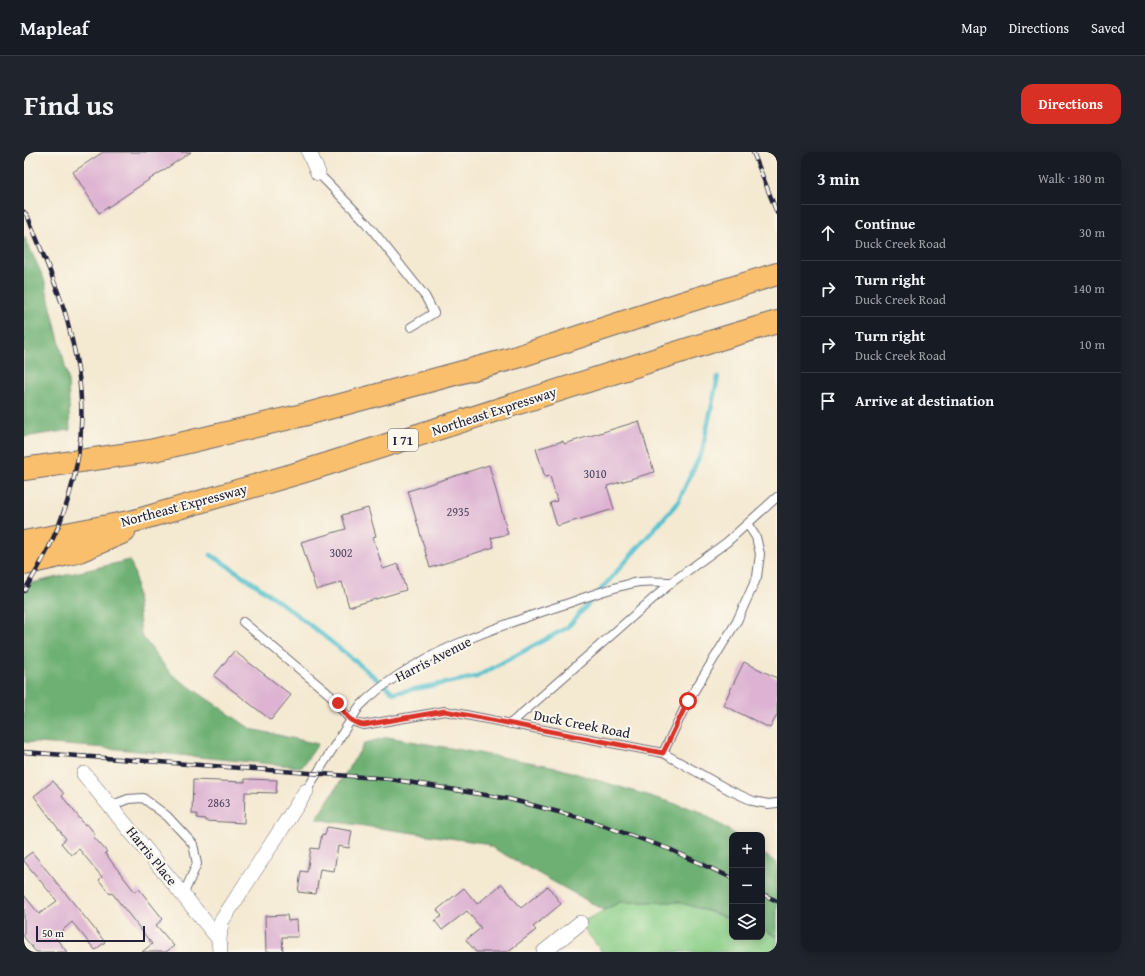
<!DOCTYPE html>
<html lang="en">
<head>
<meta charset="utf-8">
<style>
	:root { --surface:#171b24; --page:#20242c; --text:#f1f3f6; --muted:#9ea1a6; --line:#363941; --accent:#d93025 }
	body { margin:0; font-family:"Gentium Book Plus",serif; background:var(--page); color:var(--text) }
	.controls { position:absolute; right:12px; bottom:12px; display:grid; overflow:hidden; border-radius:8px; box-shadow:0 2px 10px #0003 }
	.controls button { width:36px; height:36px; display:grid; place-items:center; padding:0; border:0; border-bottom:1px solid var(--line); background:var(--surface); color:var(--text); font:20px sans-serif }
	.scale { position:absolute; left:12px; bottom:10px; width:109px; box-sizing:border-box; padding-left:4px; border:2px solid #22223b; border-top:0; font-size:11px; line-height:14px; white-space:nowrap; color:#22223b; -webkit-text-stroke:3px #fbf7ec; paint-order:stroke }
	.stop { position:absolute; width:12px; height:12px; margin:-9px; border:3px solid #d93025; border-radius:50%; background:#fff }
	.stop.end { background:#d93025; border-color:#fff; box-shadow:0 1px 4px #0008 }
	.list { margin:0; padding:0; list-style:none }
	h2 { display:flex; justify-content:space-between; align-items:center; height:52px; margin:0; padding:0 16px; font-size:17px }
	h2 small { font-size:13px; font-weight:400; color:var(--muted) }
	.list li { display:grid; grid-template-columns:26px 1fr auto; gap:12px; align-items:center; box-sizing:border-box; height:56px; padding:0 16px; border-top:1px solid var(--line) }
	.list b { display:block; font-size:15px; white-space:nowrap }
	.list p { margin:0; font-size:13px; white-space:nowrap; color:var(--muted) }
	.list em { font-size:13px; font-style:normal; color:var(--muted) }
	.icon { flex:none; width:22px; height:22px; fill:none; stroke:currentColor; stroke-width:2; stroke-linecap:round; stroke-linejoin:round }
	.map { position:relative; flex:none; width:753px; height:800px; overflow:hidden; border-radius:12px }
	header { display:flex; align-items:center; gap:24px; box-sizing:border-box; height:56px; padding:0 20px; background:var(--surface); border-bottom:1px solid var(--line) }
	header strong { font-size:19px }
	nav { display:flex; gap:22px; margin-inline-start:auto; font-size:14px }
	.intro { display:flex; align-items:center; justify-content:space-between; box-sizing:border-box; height:96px; padding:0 24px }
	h1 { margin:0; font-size:28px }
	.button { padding:10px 18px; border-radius:12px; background:var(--accent); color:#fff; font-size:14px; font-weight:700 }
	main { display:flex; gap:24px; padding:0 24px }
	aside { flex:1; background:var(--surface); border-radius:12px; box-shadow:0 2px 10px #0003 }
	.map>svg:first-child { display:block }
	.green { fill:#89cd86; stroke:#567860 }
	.forest { fill:#6eb073; stroke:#486957 }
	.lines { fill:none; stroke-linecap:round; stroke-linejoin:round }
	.stream { stroke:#54c0ce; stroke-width:4.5 }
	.building { fill:#ddb2d2 }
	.service-casing { stroke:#6c6870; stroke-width:10 }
	.minor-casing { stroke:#6c6870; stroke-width:16 }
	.motorway-casing { stroke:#6c6870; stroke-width:24 }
	.service { stroke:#fff; stroke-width:8 }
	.minor { stroke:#fff; stroke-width:15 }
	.motorway { stroke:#f9bf6d; stroke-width:22 }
	.rail-casing { stroke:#22223b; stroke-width:4.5 }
	.rail { stroke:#fbf7ec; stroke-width:3; stroke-dasharray:9; stroke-linecap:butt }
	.route { stroke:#d93025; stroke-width:5 }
	.labels { text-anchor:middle; stroke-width:4; stroke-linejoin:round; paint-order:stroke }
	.number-label { font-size:12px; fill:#514661 }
	.shield { fill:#fbf7ec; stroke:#636270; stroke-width:1 }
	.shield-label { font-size:13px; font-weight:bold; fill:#22223b }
	.street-label { font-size:14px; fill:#22223b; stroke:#fbf7ec }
</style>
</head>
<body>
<header>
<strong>Mapleaf</strong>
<nav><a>Map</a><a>Directions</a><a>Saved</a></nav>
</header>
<div class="intro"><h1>Find us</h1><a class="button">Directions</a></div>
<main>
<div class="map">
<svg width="753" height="800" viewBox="0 0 753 800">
	<rect width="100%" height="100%" fill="#fbf7ec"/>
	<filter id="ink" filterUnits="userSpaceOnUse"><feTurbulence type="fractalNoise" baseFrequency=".025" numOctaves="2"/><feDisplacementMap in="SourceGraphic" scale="8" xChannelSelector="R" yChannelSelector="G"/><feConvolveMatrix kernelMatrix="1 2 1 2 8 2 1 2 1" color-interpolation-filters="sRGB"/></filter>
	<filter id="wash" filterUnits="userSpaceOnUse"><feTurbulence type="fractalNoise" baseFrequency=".012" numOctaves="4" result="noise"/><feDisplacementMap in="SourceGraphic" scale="16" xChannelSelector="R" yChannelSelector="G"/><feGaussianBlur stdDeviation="0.9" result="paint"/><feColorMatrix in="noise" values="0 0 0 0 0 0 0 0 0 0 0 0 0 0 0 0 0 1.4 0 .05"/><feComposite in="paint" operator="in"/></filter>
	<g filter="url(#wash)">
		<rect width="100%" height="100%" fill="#f4e9d1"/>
		<path class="green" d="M 596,750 L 655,750 L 708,767 L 708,785 L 738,785 L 738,777 L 753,785 L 753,800 L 578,800 L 556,771 Z"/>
		<path class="forest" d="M 0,84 L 20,127 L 44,226 L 46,278 L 0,285 Z
			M 106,408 L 111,423 L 117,483 L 147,522 L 227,577 L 294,592 L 278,615 L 83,596 L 0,590 L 0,433 Z
			M 364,585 L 527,614 L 675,659 L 712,683 L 708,683 L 708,767 L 655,750 L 596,750 L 580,758 L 460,691 L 292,667 L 341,591 Z
			M 738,701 L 753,711 L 753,785 L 738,777 Z"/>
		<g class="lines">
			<path class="stream" d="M 187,403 C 252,444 311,492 370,541 L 452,525 L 544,475 L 654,350 L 678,299 L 694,225"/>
		</g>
		<g id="blocks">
			<path class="building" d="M 79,0 L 167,0 L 75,61 L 49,20 Z
				M 615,269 L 630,320 L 583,334 L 590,357 L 533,374 L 526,351 L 533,349 L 526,324 L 521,325 L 512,297 L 539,289 L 540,292 Z
				M 465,313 L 484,382 L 467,386 L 470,395 L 406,416 L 384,339 Z
				M 344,356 L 352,384 L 349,385 L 359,417 L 374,412 L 382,438 L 325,455 L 318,430 L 292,438 L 277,390 L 322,377 L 318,363 Z
				M 210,499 L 267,543 L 247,568 L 190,524 Z
				M 720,510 L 753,526 L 753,563 L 746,576 L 699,553 Z
				M 221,627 L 253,628 L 252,641 L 221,640 L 220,671 L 181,669 L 181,667 L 173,666 L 173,662 L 168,662 L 169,628 L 221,630 Z
				M 29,629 L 40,642 L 38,644 L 61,673 L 63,672 L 71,682 L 69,684 L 83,700 L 81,701 L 90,713 L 111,740 L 115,737 L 139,767 L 132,773 L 150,794 L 142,800 L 118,800 L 128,792 L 88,741 L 86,742 L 75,728 L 78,725 L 55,697 L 47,703 L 37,691 L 42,687 L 10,644 Z
				M 303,675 L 328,679 L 325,696 L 314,694 L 310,719 L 296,717 L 292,742 L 274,740 L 277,719 L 283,720 L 287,696 L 295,697 L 298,682 L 301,683 Z
				M 8,700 L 81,790 L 71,798 L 48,770 L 31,785 L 43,800 L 12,800 L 0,785 L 0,743 L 15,762 L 33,749 L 0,709 L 0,706 Z
				M 478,732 L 497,756 L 524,734 L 537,752 L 509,775 L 512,778 L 483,800 L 452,800 L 442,788 L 457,776 L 443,759 L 418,778 L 411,769 L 418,764 L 413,758 L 440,736 L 453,752 Z
				M 263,763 L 264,769 L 273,768 L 274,785 L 258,785 L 259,800 L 242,800 L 241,764 Z"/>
		</g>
	</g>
	<g filter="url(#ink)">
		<use href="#blocks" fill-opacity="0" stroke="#6c6870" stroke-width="1"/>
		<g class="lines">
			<defs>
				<path id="service" d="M 294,21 L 342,70 L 401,144 L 410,161 L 387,175
					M 219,470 L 305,542 C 318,555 322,570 340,573 L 421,559 L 639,601 L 705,638 L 729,649 L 744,652 L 753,651
					M 486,572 L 648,430 L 703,390 L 753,345
					M 639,601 L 664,549 L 713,469 L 733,425 L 736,402 L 732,385 L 724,373
					M 282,639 L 335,555 C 386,503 474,474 542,452 C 565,444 591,434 615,430 C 626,429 637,430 648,430
					M 86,654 L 104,647 L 119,646 L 143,664 L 169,692 L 173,712 L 159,743"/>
				<path id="minor" d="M 285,0 L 294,21
					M 60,622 L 195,787
					M 196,800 L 195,787 L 197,770 L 282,639
					M 520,800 L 556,771"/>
				<path id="motorway" d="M 0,317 L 126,299 L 283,262 L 490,206 L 658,151 L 753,122
					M 0,390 L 110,369 L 278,320 L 699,186 L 753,170
					M 0,412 L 53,400 L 100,380"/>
			</defs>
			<use href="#service" class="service-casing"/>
			<use href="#minor" class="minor-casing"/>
			<use href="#motorway" class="motorway-casing"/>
			<use href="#service" class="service"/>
			<use href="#minor" class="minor"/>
			<use href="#motorway" class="motorway"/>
			<defs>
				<path id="rail" d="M 729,0 L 753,61
					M 0,60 L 4,65 C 16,96 33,133 42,164 C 49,191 56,219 57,248 C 61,316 37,383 0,439
					M 0,600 L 366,627 L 485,647 L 561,667 L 645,697 L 708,726
					M 738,742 L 753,749"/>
			</defs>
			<use href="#rail" class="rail-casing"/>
			<use href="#rail" class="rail"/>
		</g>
	</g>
	<g class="lines" filter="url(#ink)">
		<path class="route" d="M 314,551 C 322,562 326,571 340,573 L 421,559 L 639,601 L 664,549"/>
	</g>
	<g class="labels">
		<g class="number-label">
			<text x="571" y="326">3010</text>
			<text x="434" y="364">2935</text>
			<text x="317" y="405">3002</text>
			<text x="195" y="655">2863</text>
		</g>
		<rect class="shield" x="364" y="277" width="30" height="22" rx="3"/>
		<g class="shield-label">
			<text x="379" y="293">I 71</text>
		</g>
		<g class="street-label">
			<text transform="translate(470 259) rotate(-18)" y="5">Northeast Expressway</text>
			<text transform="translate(160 353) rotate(-15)" y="5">Northeast Expressway</text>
			<text transform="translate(409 507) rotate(-27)" y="5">Harris Avenue</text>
			<text transform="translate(558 572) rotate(11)" y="5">Duck Creek Road</text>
			<text transform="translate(128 704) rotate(51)" y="5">Harris Place</text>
		</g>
	</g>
</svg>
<div class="controls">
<button>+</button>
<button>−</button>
<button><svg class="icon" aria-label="layers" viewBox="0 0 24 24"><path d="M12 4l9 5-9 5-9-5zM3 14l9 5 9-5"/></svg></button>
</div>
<div class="scale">50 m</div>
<div class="stop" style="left:664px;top:549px"></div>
<div class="stop end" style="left:314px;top:551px"></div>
</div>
<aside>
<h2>3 min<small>Walk · 180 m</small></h2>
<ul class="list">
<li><svg class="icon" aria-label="ahead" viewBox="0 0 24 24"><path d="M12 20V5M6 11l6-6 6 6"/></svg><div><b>Continue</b><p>Duck Creek Road</p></div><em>30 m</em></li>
<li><svg class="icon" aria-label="right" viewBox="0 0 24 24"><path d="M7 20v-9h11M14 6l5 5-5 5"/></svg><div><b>Turn right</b><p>Duck Creek Road</p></div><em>140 m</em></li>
<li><svg class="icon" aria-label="right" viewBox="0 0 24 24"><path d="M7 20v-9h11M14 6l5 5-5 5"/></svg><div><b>Turn right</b><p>Duck Creek Road</p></div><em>10 m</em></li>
<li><svg class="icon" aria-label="arrive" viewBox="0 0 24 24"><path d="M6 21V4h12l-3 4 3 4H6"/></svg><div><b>Arrive at destination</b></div></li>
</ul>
</aside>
</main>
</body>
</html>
